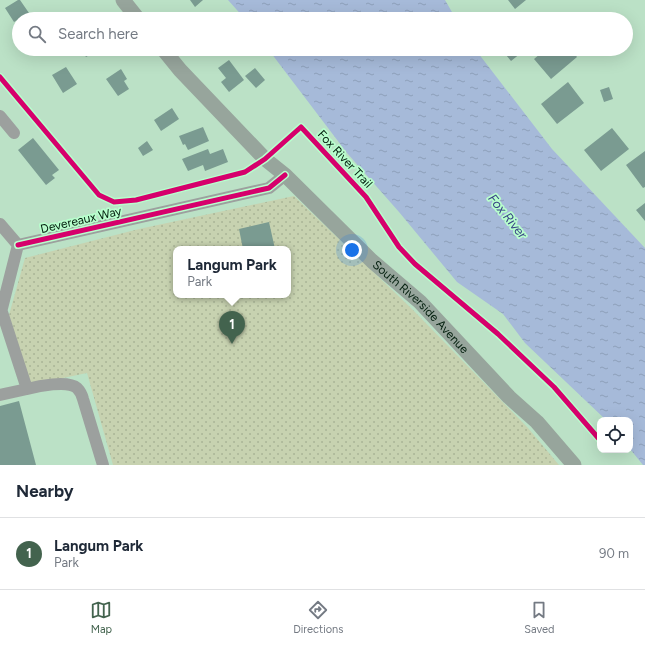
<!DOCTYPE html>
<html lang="en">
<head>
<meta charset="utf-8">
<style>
	:root { --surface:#fff; --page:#f6f6f7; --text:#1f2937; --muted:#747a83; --line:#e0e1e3; --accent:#43634e }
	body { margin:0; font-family:Figtree,sans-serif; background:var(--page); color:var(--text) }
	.controls { position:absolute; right:12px; bottom:12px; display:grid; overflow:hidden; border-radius:8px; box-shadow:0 4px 16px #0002 }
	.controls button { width:36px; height:36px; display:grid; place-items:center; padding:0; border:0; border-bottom:1px solid var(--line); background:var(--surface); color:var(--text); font:20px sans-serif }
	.you { position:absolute; left:352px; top:250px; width:14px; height:14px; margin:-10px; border:3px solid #fff; border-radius:50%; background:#1a73e8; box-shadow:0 0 0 6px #1a73e833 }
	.badge { display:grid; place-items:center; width:26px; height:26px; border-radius:50%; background:var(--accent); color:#fff; font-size:13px; font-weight:700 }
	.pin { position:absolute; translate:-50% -33px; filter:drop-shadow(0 1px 2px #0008) }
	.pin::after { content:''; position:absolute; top:21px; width:14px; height:12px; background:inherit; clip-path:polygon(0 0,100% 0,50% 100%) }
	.popup { position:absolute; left:173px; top:246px; width:118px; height:52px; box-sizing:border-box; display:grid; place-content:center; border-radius:8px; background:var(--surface); filter:drop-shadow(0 1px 3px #0005); font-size:13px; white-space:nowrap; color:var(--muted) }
	.popup b { font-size:15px; color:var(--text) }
	.popup::after { content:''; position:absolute; left:50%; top:100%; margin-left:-8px; border:8px solid transparent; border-top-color:var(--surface) }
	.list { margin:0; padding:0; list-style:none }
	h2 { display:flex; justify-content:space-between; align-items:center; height:52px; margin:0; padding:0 16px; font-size:17px }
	h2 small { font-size:13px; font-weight:400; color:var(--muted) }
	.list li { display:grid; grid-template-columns:26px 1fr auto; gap:12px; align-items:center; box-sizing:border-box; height:72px; padding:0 16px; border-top:1px solid var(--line) }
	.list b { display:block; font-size:15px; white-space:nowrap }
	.list p { margin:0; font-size:13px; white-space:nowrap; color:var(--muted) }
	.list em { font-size:13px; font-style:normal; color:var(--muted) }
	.icon { flex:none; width:22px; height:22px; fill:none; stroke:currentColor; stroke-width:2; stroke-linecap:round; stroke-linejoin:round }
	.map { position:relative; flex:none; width:645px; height:465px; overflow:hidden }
	.search { position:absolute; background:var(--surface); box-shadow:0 4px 16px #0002; left:12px; right:12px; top:12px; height:44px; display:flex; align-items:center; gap:10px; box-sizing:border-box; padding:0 14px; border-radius:22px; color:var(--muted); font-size:15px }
	.sheet { height:124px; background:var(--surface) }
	nav { display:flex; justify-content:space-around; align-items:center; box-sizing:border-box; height:56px; border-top:1px solid var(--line); background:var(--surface); font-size:11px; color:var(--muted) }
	nav a { display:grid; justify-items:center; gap:2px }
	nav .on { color:var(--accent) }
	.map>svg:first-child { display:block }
	.park { fill:url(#park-dots); fill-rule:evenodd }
	.water { fill:url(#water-ripples) }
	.building { fill:#7a9b91 }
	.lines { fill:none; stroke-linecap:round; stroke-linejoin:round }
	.minor { stroke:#9ca09e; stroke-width:12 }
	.major { stroke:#97a59c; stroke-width:15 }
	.cycleway-casing { stroke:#b8ffcd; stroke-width:8 }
	.cycleway { stroke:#d6006c; stroke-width:5 }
	.labels { text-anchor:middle; stroke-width:3.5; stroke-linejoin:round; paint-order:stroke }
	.street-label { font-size:12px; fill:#031f0e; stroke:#b8ffcd }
	.water-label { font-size:13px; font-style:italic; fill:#394486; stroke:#b8ffcd }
</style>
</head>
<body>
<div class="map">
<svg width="645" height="465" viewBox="0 0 645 465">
	<defs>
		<pattern id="park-dots" width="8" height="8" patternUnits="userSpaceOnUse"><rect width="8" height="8" fill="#c7d2b0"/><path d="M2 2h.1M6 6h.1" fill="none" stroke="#a9b496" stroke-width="1.8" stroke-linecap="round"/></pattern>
		<pattern id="water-ripples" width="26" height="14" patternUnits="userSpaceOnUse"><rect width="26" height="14" fill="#a6bad9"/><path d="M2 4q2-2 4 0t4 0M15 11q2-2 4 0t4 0" fill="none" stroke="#8d9fb9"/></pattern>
	</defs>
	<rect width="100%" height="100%" fill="#bbe1c6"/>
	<path class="park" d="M 294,196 L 413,310 L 528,428 L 559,465 L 113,465 L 87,373 L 29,385 L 9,315 L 25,258 L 139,229 ZM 176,249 L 288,249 L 288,295 L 176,295 Z"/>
	<path class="water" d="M 228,0 L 445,0 L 456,19 L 245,19 Z
		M 268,49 L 475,49 L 552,149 L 645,248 L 645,465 L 643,465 L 630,449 L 630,420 L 606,420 L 525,343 L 503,314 L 457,282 L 399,212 L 347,153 Z"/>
	<path class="building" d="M 18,0 L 20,0 L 29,13 L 14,22 L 5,8 Z
		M 190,0 L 203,0 L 195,7 Z
		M 508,0 L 526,0 L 515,9 Z
		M 81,49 L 100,49 L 86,57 Z
		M 501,49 L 526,49 L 511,61 Z
		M 546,49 L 571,49 L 577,57 L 551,79 L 534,59 Z
		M 229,60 L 244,80 L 229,92 L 221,82 L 226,78 L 218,68 Z
		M 66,67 L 77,84 L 63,93 L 52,75 Z
		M 255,68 L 265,80 L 256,88 L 245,76 Z
		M 121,69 L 127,79 L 124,81 L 129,89 L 118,96 L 106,79 Z
		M 568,82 L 584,103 L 557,124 L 541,104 Z
		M 609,87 L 613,99 L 604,102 L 600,90 Z
		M 172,108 L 179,119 L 161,131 L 154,120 Z
		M 203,127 L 209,141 L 188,150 L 185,144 L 183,145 L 179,136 Z
		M 612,128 L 629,149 L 601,171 L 584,150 Z
		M 33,138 L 59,170 L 52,175 L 55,178 L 46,185 L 18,150 Z
		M 147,141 L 153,150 L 143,156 L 138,148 Z
		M 208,149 L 210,154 L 223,149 L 228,162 L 205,171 L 203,165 L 188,171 L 182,159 Z
		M 645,151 L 645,187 L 643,188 L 626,165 Z
		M 645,203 L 645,221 L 636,210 Z
		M 269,222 L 275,249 L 243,249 L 239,229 Z
		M 19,401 L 36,465 L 0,465 L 0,406 Z"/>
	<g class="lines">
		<path class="minor" d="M 0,116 L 14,133
			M 0,224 L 18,245
			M 18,245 L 269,188 L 285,175
			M 0,316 L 18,245
			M 27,389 C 38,386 68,380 77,388 C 80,391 82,395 83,399 L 103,465
			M 0,395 L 27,389 L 2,312"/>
		<g class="major">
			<path d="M 123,0 L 138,19"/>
			<path id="s1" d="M 163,49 L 180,70 L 265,159 L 285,175 L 372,261 L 420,302 L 509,397 L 537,422 L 574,465"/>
		</g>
		<defs>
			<path id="cycleway" d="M 0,77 L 99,195 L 114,202 L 136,200 L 245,172 L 265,159 L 301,127 L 366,197 L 399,247 L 415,264 L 498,334 L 554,387 L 600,440
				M 18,245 L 269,188 L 285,175"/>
		</defs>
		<use href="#cycleway" class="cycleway-casing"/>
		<use href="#cycleway" class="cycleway"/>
	</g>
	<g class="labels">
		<g class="street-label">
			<text transform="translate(345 159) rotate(47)" y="4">Fox River Trail</text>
			<text transform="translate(81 220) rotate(-13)" y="4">Devereaux Way</text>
			<text dy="4" stroke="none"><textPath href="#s1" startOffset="365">South Riverside Avenue</textPath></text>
		</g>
		<g class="water-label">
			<text transform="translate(508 216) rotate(51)" y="5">Fox River</text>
		</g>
	</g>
</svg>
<div class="controls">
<button><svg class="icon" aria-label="locate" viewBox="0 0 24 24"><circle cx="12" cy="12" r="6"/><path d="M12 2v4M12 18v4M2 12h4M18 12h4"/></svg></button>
</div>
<div class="you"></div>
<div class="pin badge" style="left:232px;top:344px">1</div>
<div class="popup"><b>Langum Park</b>Park</div>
<div class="search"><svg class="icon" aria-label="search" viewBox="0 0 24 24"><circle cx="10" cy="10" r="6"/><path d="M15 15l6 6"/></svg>Search here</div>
</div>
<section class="sheet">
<h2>Nearby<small></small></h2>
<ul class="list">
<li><span class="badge">1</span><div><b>Langum Park</b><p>Park</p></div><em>90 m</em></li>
</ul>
</section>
<nav>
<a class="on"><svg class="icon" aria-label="map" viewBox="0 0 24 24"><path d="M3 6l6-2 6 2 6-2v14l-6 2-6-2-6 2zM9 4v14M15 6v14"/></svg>Map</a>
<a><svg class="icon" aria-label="directions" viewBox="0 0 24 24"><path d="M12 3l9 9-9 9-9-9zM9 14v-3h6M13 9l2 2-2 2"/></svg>Directions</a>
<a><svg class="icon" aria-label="saved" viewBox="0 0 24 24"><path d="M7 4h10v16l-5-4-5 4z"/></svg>Saved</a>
</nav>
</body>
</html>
